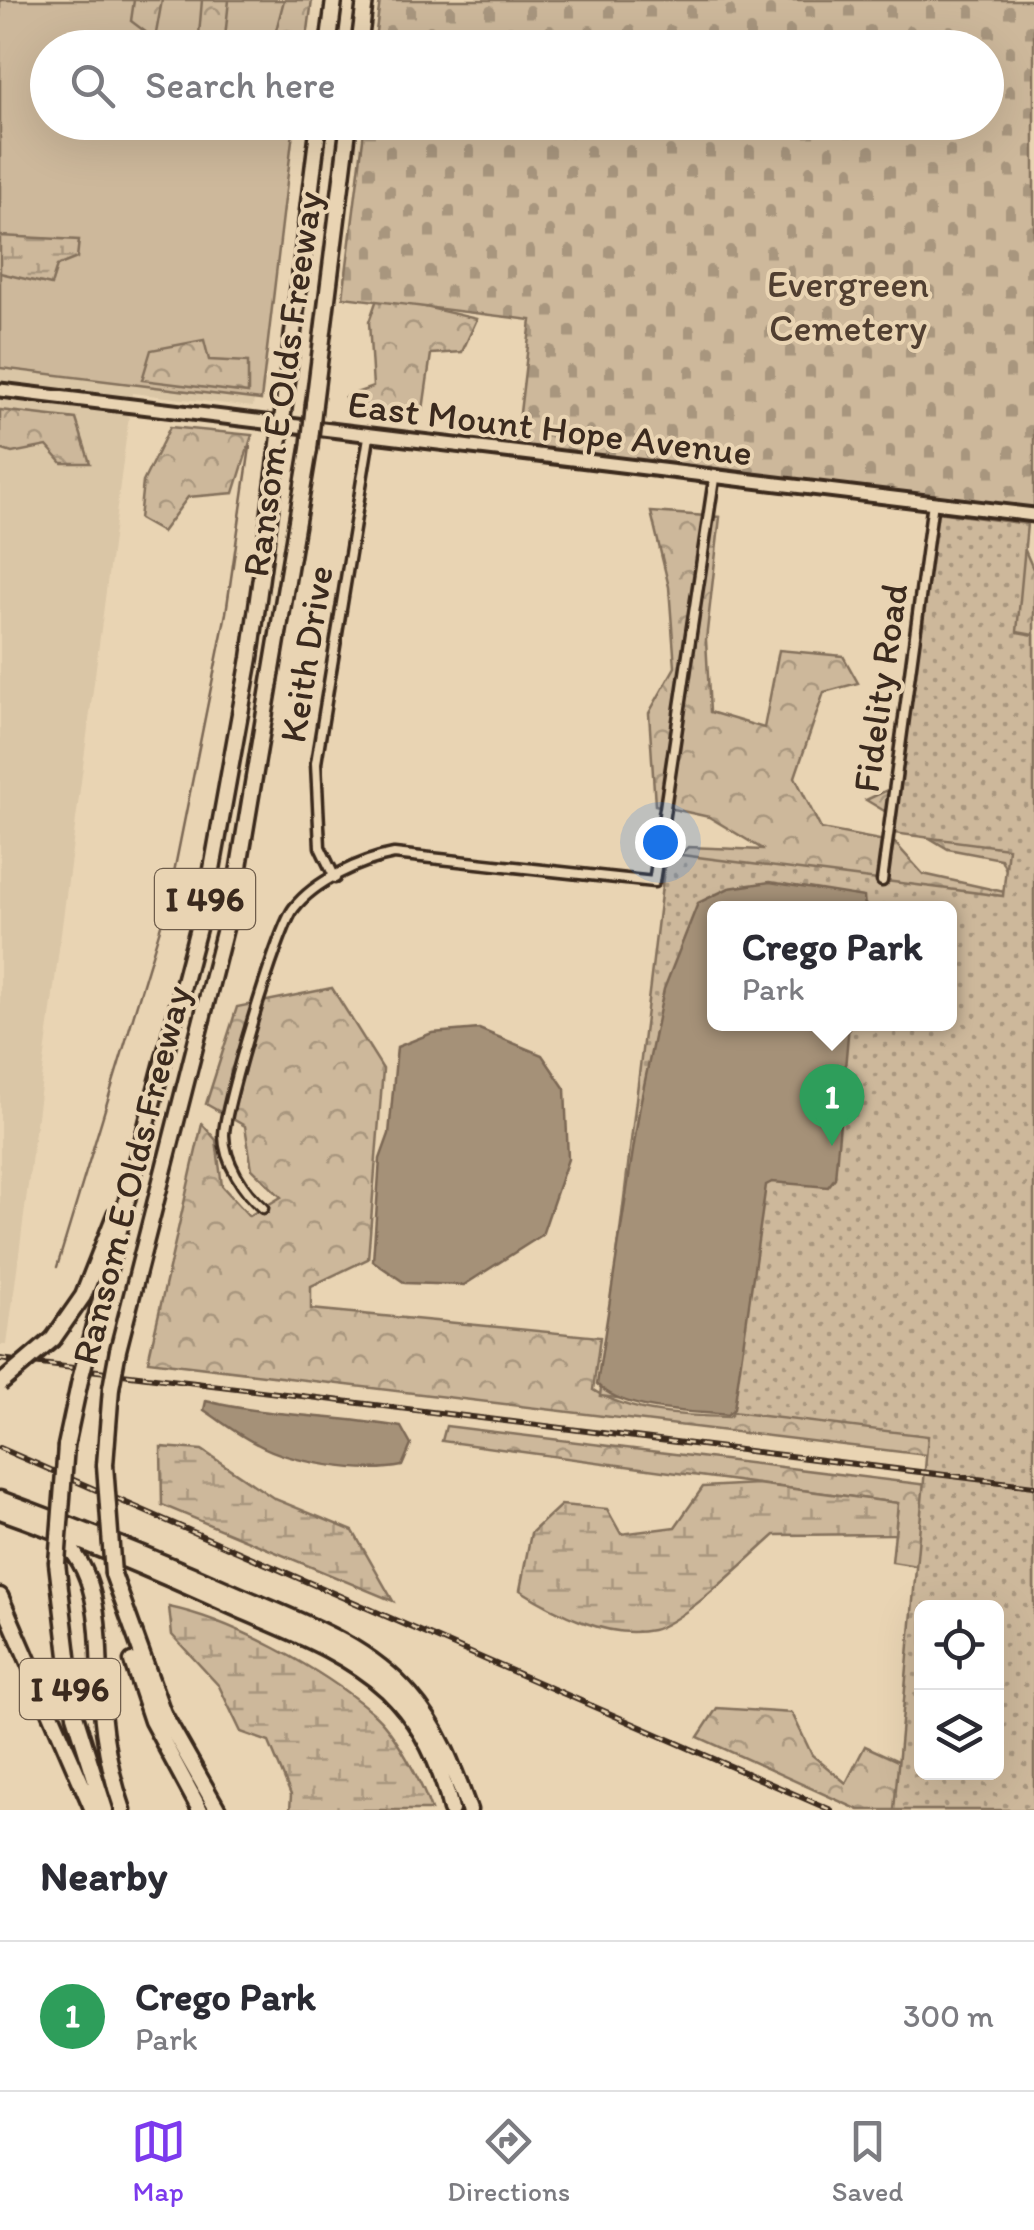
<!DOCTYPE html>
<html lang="en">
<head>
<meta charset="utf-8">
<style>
	:root { --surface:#fff; --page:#f7f7f7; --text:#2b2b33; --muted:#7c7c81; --line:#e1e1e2; --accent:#7c3aed }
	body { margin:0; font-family:Itim,sans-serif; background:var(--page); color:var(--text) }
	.controls { position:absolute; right:30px; bottom:30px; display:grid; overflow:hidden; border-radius:15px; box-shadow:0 10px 40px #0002 }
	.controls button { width:90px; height:90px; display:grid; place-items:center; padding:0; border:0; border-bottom:2px solid var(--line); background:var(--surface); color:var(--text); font:50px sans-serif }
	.you { position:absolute; left:660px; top:842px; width:35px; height:35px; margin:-25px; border:8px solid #fff; border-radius:50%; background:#1a73e8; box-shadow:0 0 0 15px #1a73e833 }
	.badge { display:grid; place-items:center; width:65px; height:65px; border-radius:50%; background:var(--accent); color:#fff; font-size:32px; font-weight:700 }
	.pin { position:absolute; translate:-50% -82px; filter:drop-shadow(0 2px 5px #0008) }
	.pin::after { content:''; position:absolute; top:52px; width:35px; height:30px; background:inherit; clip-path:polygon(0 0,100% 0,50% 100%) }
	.popup { position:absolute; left:707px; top:901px; width:250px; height:130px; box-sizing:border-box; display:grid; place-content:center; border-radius:15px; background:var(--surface); filter:drop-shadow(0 2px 8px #0005); font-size:32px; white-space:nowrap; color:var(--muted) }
	.popup b { font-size:38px; color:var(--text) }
	.popup::after { content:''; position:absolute; left:50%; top:100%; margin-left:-20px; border:20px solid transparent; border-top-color:var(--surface) }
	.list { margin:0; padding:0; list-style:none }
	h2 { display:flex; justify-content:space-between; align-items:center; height:130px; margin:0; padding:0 40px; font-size:42px }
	h2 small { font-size:32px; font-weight:400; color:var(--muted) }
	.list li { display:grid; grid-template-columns:65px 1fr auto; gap:30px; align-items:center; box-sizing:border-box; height:150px; padding:0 40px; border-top:2px solid var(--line) }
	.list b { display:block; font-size:38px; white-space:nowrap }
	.list p { margin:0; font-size:32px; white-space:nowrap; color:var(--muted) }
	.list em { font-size:32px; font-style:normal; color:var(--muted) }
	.icon { flex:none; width:55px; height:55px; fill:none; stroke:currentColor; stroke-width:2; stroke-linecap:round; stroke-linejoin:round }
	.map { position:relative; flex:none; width:1034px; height:1810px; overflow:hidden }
	.search { position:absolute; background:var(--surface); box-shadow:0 10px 40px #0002; left:30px; right:30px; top:30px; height:110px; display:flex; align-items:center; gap:25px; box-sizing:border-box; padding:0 35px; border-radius:55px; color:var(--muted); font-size:38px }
	.sheet { height:280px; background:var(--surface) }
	nav { display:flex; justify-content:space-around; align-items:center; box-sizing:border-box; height:140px; border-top:2px solid var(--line); background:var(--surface); font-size:28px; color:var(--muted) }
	nav a { display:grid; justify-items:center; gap:5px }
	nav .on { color:var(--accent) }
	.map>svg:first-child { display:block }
	.built { fill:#dac6a6 }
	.grass { fill:#cdb89b; stroke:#84715c; stroke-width:2.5 }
	.forest { fill:url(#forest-crowns); stroke:#84715c; stroke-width:2.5 }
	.wetland { fill:url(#wetland-marsh); stroke:#84715c; stroke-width:2.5 }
	.cemetery { fill:url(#cemetery-stones); stroke:#84715c; stroke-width:2.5 }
	.park { fill:url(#park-dots); stroke:#84715c; stroke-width:2.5; fill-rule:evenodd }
	.water { fill:#a59178; stroke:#7b6854; stroke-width:2.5 }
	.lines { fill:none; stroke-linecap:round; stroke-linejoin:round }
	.stream { stroke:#7b6854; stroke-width:2.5 }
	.street-casing { stroke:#3b2a1e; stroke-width:15 }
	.secondary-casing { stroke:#3b2a1e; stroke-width:19 }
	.highway-casing { stroke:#3b2a1e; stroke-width:21 }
	.street { stroke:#e9d4b3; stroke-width:8 }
	.secondary { stroke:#e9d4b3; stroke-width:11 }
	.highway { stroke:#e9d4b3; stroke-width:14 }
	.rail-casing { stroke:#3b2a1e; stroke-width:6 }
	.rail { stroke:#e9d4b3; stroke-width:2.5; stroke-dasharray:8; stroke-linecap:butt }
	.highway-bridge-casing { stroke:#3b2a1e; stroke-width:21; stroke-linecap:butt }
	.highway-bridge { stroke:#e9d4b3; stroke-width:14 }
	.labels { text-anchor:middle; stroke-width:8; stroke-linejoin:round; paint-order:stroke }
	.shield { fill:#e9d4b3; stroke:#6f5d4b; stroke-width:2.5 }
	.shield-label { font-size:35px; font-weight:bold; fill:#3b2a1e }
	.park-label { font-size:38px; fill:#513f31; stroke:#e9d4b3 }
	.street-label { font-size:38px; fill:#3b2a1e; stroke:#e9d4b3 }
</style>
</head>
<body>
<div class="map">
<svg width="1034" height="1810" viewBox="0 0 1034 1810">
	<defs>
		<pattern id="forest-crowns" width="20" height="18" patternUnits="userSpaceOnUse" patternTransform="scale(2.5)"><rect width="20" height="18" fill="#cdb89b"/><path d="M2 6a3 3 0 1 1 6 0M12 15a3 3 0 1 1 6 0" fill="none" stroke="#a8967e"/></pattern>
		<pattern id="wetland-marsh" width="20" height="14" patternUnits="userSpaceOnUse" patternTransform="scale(2.5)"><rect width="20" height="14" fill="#cdb89b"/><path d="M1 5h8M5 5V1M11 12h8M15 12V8" fill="none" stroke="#a8967e"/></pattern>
		<pattern id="cemetery-stones" width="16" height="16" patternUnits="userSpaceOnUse" patternTransform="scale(2.5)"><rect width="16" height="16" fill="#cdb89b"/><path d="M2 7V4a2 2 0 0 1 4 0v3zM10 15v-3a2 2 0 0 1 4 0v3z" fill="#a8967e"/></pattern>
		<pattern id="park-dots" width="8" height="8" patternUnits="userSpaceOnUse" patternTransform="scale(2.5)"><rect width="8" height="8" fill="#cdb89b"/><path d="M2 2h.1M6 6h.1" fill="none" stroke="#a8967e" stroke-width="1.8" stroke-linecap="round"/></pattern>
	</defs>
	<rect width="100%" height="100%" fill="#e9d4b3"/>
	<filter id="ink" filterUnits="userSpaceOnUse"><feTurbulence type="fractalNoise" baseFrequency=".01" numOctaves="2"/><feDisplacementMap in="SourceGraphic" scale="20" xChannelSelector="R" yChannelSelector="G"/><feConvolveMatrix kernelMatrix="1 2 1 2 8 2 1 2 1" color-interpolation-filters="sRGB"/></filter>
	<g filter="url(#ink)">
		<path class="built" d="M 0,0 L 48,48 L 48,122 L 289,123 L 253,407 L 132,393 L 7,1345 L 0,1345 Z"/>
		<path class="grass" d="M 0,0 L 309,0 L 303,47 L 48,48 L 48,122 L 294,123 L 261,400 L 0,368 Z"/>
		<path class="forest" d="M 134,0 L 162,0 L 155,39 L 131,21 Z
			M 202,0 L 229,0 L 224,47 L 198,47 Z
			M 284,0 L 312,0 L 308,31 L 293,46 L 273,42 Z
			M 378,296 L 477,319 L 462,352 L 431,354 L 423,410 L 354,413 L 345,397 L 373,387 L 369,322 Z
			M 204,340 L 209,360 L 248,362 L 248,393 L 142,380 L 151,350 Z
			M 0,410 L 76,419 L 90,463 L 62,463 L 47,446 L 12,453 L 0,449 Z
			M 170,427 L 252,435 L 234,493 L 188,497 L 162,532 L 139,519 L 143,482 Z
			M 651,512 L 720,517 L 706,640 L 710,712 L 764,728 L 779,650 L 843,656 L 858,683 L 824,692 L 795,777 L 821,829 L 895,843 L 923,874 L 1018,895 L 1001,859 L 948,849 L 866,800 L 913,778 L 1017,532 L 1034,571 L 1034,950 L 950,908 L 674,860 L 688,847 L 764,850 L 709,817 L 655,805 L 649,713 L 675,667 L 669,587 Z
			M 332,988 L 383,1069 L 368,1259 L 311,1286 L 311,1309 L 600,1337 L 593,1390 C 631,1414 685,1416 729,1417 L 735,1411 L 950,1024 L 1034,1468 L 148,1361 L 202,1124 L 216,1140 L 222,1186 L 249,1216 L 281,1197 L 252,1169 L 245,1126 L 206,1104 L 237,1007 Z
			M 446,1426 L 1034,1498 L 1034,1810 L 859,1810 L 698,1737 L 717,1708 L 792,1713 L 812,1755 L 846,1783 L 865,1746 L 922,1772 L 996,1772 L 1010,1581 L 892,1562 L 898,1503 L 442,1441 Z"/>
		<path class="wetland" d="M 0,236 L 79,240 L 77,258 L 57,266 L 51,285 L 0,273 Z
			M 161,1447 L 202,1450 L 275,1499 L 353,1531 L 393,1601 L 162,1505 Z
			M 757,1484 L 898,1503 L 895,1534 L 775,1535 C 749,1558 683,1623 652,1630 C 609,1640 554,1612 520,1590 L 531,1533 L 561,1505 L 607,1509 L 621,1534 L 675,1527 L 703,1487 Z
			M 169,1607 C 232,1620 322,1669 372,1712 C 394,1730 422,1783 431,1810 L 290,1810 L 291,1795 L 269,1742 L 241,1732 L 219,1686 L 172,1635 Z"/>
		<path class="cemetery" d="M 380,0 L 1034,0 L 1034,509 L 515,455 L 531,320 L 343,297 L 365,123 L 986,122 L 986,48 L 374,47 Z"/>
		<path class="park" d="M 937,512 L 1027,524 L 1017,632 L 1034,635 L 1034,1810 L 894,1810 L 928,1436 L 600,1396 L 666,853 L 1003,896 L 1008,848 L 893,833 ZM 714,908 L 950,908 L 950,1024 L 714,1024 ZM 922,1608 L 996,1608 L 996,1772 L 922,1772 Z"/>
		<path class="water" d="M 770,882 L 864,897 L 865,908 L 714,908 L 714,1024 L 849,1024 L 835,1178 L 828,1187 L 772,1182 L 766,1185 L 734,1409 L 727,1415 C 690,1411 624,1412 597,1384 L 640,1105 L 664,989 L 698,903 L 729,888 Z
			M 479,1029 L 542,1055 L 565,1089 L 568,1159 L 542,1235 L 464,1285 L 405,1283 L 373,1261 L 380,1159 L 389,1134 L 397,1047 L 432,1033 Z
			M 206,1401 C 270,1417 335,1415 401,1427 L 411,1445 L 402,1466 C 364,1474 291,1463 257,1444 C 238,1435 221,1421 204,1410 Z"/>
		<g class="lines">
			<path class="stream" d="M 57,1267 L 168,902 L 226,613 L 250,447"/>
			<defs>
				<path id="street" d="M 335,878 L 320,847 L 316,763 L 369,437
					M 882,881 L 933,502
					M 263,1208 C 244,1192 224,1162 224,1135 C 224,1108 278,928 294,908 C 315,881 361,860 394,854 L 654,882 L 714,479"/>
				<path id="secondary" d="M 0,390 L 1034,515"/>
				<path id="highway" d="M 328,48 L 334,0
					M 359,48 L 365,0
					M 285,397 L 319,122
					M 314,404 L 349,122
					M 53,1339 L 83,1296 L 115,1215
					M 89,1345 L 209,886 L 250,658 L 279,444
					M 118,1350 L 236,885 L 309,449
					M 66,1446 L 80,1380
					M 105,1465 L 111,1388
					M 0,1499 C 79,1528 157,1559 234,1593 C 296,1620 365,1642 410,1695 C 440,1729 454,1769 469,1810
					M 0,1511 C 82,1540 161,1574 240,1610 C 291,1632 346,1652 387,1690 C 421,1723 441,1765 451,1810
					M 59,1538 C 108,1576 96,1656 102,1712 C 105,1745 112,1779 123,1810
					M 57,1563 L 75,1715 L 105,1810
					M 113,1574 L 163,1713 L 218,1810
					M 0,1596 L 93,1810
					M 132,1661 L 152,1721 L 200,1810"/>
			</defs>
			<use href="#street" class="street-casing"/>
			<use href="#secondary" class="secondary-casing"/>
			<use href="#highway" class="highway-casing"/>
			<use href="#street" class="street"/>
			<use href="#secondary" class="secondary"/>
			<use href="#highway" class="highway"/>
			<defs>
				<path id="rail" d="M 0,1359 L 1034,1486
					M 0,1448 L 831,1810"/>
			</defs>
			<use href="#rail" class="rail-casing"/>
			<use href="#rail" class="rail"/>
			<defs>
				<path id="highway-bridge" d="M 279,444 L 285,397
					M 309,449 L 314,404
					M 80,1380 L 89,1345
					M 0,1384 L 53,1339
					M 111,1388 L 118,1350
					M 105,1465 L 113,1574
					M 57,1563 L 66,1446"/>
			</defs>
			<use href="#highway-bridge" class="highway-bridge-casing"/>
			<use href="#highway-bridge" class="highway-bridge"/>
		</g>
	</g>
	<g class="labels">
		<g class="shield">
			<rect x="155" y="869" width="100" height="60" rx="8"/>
			<rect x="20" y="1659" width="100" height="60" rx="8"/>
		</g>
		<g class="shield-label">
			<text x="205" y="911">I 496</text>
			<text x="70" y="1701">I 496</text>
		</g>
		<g class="park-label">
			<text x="848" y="297">Evergreen<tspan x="848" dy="44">Cemetery</tspan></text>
		</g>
		<g class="street-label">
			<text transform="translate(282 384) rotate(-82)" y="13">Ransom E Olds Freeway</text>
			<text transform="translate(550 428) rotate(7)" y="13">East Mount Hope Avenue</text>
			<text transform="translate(306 654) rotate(-81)" y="13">Keith Drive</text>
			<text transform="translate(880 688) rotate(-82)" y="13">Fidelity Road</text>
			<text transform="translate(131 1175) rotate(-76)" y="13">Ransom E Olds Freeway</text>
		</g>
	</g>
</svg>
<div class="controls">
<button><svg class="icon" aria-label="locate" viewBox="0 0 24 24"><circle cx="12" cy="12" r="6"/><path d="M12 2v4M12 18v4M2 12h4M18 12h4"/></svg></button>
<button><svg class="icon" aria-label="layers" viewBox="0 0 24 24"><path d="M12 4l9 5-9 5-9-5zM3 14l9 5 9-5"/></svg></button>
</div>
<div class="you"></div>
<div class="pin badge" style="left:832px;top:1146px;background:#2e9e5b">1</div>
<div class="popup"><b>Crego Park</b>Park</div>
<div class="search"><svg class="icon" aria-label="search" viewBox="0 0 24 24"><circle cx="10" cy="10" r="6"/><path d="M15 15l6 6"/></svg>Search here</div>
</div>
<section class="sheet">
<h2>Nearby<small></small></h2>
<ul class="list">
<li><span class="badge" style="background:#2e9e5b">1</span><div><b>Crego Park</b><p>Park</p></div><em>300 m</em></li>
</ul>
</section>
<nav>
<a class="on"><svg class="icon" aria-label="map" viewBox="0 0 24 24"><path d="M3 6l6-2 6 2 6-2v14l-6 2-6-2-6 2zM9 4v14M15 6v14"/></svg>Map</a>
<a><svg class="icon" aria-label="directions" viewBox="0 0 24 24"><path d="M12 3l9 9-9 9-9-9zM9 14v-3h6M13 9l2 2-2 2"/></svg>Directions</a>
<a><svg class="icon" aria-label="saved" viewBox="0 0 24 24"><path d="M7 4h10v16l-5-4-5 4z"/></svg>Saved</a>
</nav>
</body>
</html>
